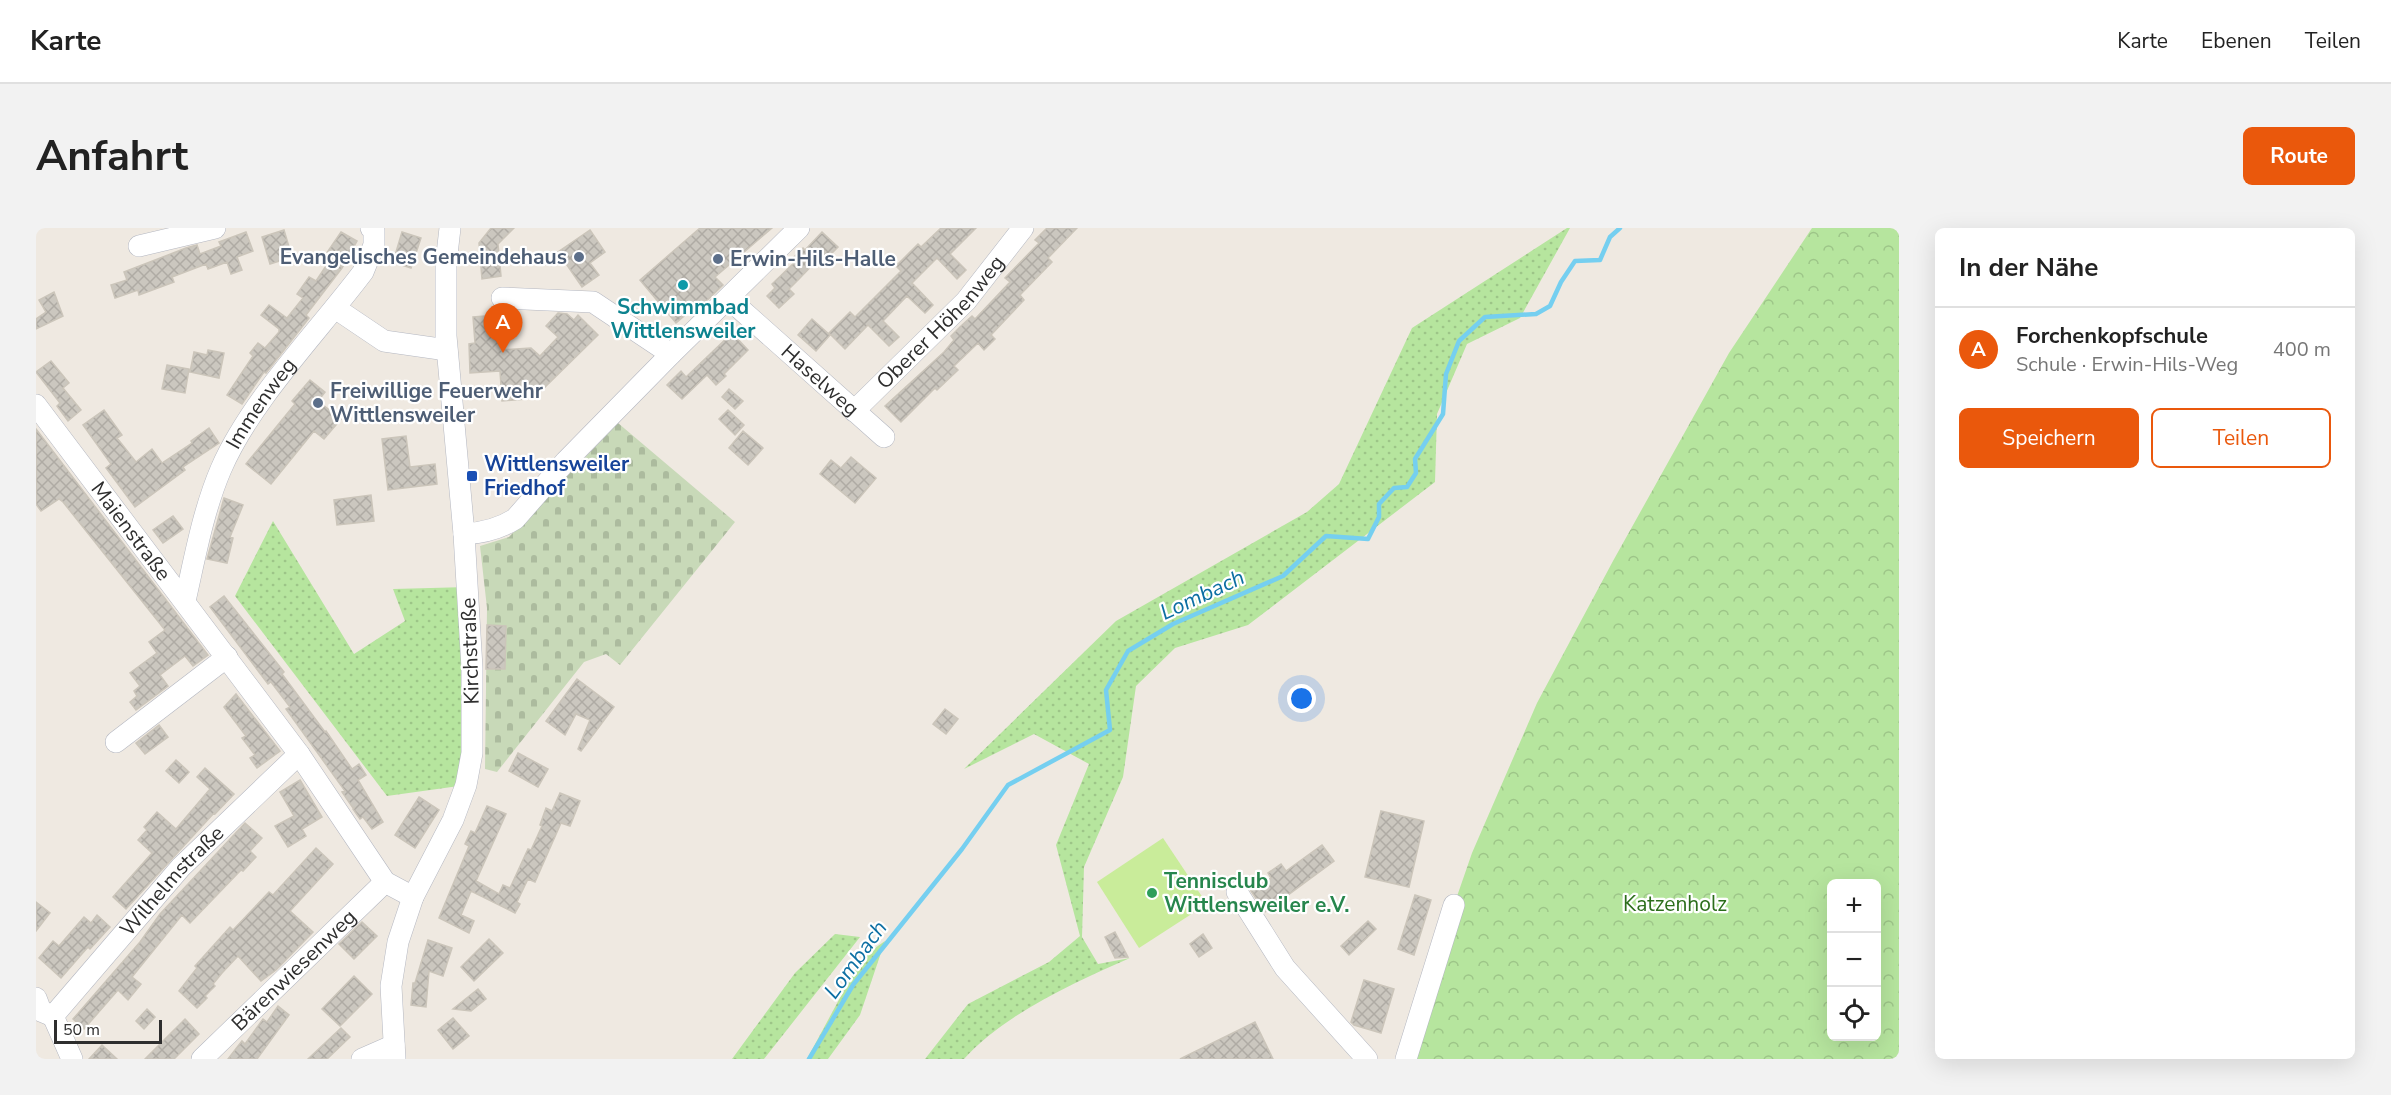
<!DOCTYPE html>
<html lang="de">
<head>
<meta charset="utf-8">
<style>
	:root { --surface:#fff; --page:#f2f2f2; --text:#222; --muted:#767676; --line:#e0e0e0; --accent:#ea580c }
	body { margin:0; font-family:"Nunito Sans",sans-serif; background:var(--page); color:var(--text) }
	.controls { position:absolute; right:18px; bottom:18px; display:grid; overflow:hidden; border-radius:9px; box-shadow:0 6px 24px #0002 }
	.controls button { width:54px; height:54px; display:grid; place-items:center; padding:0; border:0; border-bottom:2px solid var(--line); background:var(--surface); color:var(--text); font:30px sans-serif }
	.scale { position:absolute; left:18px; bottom:15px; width:108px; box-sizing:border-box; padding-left:6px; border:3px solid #2e2e2e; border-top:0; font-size:16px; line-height:21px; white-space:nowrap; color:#2e2e2e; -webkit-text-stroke:4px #fff; paint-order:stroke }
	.you { position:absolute; left:1266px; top:471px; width:21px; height:21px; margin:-15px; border:4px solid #fff; border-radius:50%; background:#1a73e8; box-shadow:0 0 0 9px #1a73e833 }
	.badge { display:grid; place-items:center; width:39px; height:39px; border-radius:50%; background:var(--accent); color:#fff; font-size:20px; font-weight:700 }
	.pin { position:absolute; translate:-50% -50px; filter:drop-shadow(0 2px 3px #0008) }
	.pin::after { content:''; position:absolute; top:32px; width:21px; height:18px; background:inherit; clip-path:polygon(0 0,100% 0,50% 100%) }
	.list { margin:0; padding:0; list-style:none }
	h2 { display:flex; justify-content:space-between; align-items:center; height:78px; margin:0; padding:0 24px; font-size:26px }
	h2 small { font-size:20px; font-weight:400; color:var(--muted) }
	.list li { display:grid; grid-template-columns:39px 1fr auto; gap:18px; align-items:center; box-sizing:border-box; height:84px; padding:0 24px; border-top:2px solid var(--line) }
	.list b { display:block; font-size:22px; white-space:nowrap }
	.list p { margin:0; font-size:20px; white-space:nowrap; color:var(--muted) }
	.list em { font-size:20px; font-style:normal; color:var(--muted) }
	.actions { display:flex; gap:12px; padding:18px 24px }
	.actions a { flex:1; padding:14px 0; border:2px solid var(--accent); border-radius:9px; text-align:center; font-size:21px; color:var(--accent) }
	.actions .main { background:var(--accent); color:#fff }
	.icon { flex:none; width:33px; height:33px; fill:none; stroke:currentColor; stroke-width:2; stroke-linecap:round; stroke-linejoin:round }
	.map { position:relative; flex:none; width:1863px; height:831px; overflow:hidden; border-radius:9px }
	header { display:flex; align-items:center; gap:36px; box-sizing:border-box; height:84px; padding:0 30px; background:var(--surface); border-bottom:2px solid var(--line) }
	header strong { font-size:28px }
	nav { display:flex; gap:33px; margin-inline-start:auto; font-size:21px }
	.intro { display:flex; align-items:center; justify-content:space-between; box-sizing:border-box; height:144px; padding:0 36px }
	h1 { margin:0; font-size:42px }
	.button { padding:15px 27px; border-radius:9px; background:var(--accent); color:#fff; font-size:21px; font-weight:700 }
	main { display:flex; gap:36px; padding:0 36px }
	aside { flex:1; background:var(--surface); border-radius:9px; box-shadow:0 6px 24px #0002 }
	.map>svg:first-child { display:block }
	.grass { fill:url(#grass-dots) }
	.forest { fill:url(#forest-crowns); fill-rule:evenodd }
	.cemetery { fill:url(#cemetery-stones) }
	.pitch { fill:#c9ec9a }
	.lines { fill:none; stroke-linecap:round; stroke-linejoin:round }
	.stream { stroke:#75cff0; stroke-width:4.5 }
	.building { fill:url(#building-cross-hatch); stroke:#cbc5ba; stroke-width:1.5 }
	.minor-casing { stroke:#b4b7c1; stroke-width:22 }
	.minor { stroke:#fff; stroke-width:21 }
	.service-dot { fill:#5c6f8a; stroke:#fff; stroke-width:2 }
	.culture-dot { fill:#0f9aa8; stroke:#fff; stroke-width:2 }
	.transit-dot { fill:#1a4fb4; stroke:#fff; stroke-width:2 }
	.leisure-dot { fill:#2e9e5b; stroke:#fff; stroke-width:2 }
	.labels { text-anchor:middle; stroke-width:4.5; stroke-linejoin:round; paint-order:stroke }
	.service-label { font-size:21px; font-weight:bold; fill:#4e5e75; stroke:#fff; text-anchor:start }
	.culture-label { font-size:21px; font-weight:bold; fill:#0d838f; stroke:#fff }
	.street-label { font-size:21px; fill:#2e2e2e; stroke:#fff }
	.transit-label { font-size:21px; font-weight:bold; fill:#164399; stroke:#fff; text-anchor:start }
	.leisure-label { font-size:21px; font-weight:bold; fill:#27864d; stroke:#fff; text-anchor:start }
	.park-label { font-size:21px; fill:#2c6e1b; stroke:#fff }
	.water-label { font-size:22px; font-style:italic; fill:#0d6fa3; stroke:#fff }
</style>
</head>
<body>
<header>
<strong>Karte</strong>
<nav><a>Karte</a><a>Ebenen</a><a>Teilen</a></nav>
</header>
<div class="intro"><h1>Anfahrt</h1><a class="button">Route</a></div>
<main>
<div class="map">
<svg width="1863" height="831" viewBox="0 0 1863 831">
	<defs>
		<pattern id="grass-dots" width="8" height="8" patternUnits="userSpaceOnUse" patternTransform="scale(1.5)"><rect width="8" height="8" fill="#b6e59e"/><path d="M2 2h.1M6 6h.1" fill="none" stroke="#9dc588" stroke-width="1.8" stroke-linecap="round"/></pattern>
		<pattern id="forest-crowns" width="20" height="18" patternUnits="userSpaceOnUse" patternTransform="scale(1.5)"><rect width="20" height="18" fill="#b6e59e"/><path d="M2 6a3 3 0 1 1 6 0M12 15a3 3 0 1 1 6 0" fill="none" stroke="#9dc588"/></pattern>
		<pattern id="cemetery-stones" width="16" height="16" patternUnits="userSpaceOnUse" patternTransform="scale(1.5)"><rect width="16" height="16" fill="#c8d9b8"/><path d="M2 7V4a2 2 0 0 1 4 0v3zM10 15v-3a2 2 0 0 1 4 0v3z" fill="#acbb9e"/></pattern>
		<pattern id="building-cross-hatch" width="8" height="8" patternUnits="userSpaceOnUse" patternTransform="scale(1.5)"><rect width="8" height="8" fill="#cbc7bf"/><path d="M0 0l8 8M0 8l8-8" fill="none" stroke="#afaba4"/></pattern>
	</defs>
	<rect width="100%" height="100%" fill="#efe9e1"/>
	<path class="grass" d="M 1531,0 L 1534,0 L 1484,90 L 1431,116 L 1401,186 L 1399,254 L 1212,397 L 1139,420 L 1100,458 L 1087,549 L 1048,639 L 1046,709 L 1062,736 L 1094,730 C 1039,754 967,787 928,831 L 889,831 L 932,776 L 1013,734 L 1044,708 L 1020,617 L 1053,536 L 998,506 L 928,541 L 1080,393 L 1271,284 L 1303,256 L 1376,100 Z
		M 237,293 L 318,426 L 369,393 L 357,361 L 432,359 L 430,557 L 351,568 L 199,368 Z
		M 799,706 L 824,709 L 728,831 L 696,831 L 759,745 Z
		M 849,713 L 824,787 L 792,831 L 771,831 L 826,729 Z"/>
	<path class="forest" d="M 1776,0 L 1863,0 L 1863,831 L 1376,831 L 1418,677 L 1436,625 L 1501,475 L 1577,333 L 1693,125 ZM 1796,656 L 1840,656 L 1840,808 L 1796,808 Z"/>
	<path class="cemetery" d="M 582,195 L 699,294 L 584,437 L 570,426 L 548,434 L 461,544 L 449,541 L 451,380 L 444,318 L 473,309 Z"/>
	<path class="pitch" d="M 1127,610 L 1171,676 L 1103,720 L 1061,654 Z"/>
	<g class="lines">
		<path class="stream" d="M 773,831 L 817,757 L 926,621 L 972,557 L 1074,502 L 1070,462 L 1092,423 L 1137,396 L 1247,348 L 1290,308 L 1332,311 L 1343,289 L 1343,276 L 1358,260 L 1371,259 L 1380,245 L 1379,231 L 1407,186 L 1410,146 L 1423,113 L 1449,89 L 1500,86 L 1514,78 L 1525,54 L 1539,33 L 1564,32 L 1574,9 L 1584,0"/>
	</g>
	<path class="building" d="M 455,0 L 478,0 L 462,16 L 465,48 L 446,51 L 443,15 Z
		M 664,0 L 736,0 L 679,49 L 687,57 L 663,80 L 661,77 L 640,95 L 604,52 Z
		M 905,0 L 940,0 L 914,26 L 930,42 L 921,51 L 901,30 L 876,55 L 897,77 L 889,85 L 871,68 L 847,93 L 863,109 L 853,118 L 832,97 L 809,121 L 793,105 L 814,84 L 819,89 L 865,43 L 860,38 L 882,16 L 885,19 Z
		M 1011,0 L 1041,0 L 1012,30 L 1016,34 L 984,67 L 988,72 L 955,107 L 959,111 L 948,122 L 942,115 L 918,138 L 922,142 L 901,162 L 899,160 L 865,194 L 849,178 L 908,124 L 918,112 L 915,108 L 925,98 L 936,88 L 939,91 L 974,54 L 969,50 L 1003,15 L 999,12 Z
		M 248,2 L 256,29 L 234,36 L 226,9 Z
		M 554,2 L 569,24 L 554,35 L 563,47 L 546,59 L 522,24 Z
		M 210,4 L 217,23 L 201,29 L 206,42 L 195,46 L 191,34 L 172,41 L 170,36 L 136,49 L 138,54 L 103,67 L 102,62 L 79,70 L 75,57 L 91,52 L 88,44 L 150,20 L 161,17 L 164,26 L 185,18 L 183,14 Z
		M 305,4 L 321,13 L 306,40 L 270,87 L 273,90 L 230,145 L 228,144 L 206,176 L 191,167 L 217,128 L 214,125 L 222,115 L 229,120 L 243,104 L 243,101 L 225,87 L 233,77 L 251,90 L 267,70 L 261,66 L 273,49 L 280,53 L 294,32 L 288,29 Z
		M 366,4 L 385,10 L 375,40 L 357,34 Z
		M 786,4 L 802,19 L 790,31 L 786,27 L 763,51 L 753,61 L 758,66 L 743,80 L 731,68 L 739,60 L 736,56 L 761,32 L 758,29 L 767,20 L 769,22 Z
		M 18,64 L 27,88 L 0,101 L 0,91 L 10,84 L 3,72 Z
		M 522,85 L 531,86 L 538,92 L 542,87 L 562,107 L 505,163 L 500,159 L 490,171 L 466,173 L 464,143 L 434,145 L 433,116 L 439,115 L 437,89 L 462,87 L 464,122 L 495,120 L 504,128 L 522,109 L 510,98 Z
		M 776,91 L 794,107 L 780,123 L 762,107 Z
		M 696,105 L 712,122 L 688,146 L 690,148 L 680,157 L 671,147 L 646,171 L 631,157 L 645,143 L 650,149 Z
		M 172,122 L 188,125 L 183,150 L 154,144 L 158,124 L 171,127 Z
		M 15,133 L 33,155 L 27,160 L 45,182 L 32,193 L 21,178 L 24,175 L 0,144 Z
		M 131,137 L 153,141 L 149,165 L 126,161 Z
		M 274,152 L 289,164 L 282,173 L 305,191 L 288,211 L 278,203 L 235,256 L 210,236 L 259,176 L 256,173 Z
		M 693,161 L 707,173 L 699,181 L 686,169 Z
		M 68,182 L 86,207 L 81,210 L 100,234 L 116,221 L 126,235 L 156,215 L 155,213 L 173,200 L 183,215 L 147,239 L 149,242 L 99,279 L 70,240 L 75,236 L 47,197 Z
		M 692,182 L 708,197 L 699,207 L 683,191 Z
		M 0,201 L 172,427 L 157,438 L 149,428 L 124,447 L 132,458 L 100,482 L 94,474 L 101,468 L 98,463 L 104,458 L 94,445 L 121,425 L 113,414 L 129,402 L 27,274 L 23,271 L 5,283 L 0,276 Z
		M 707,203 L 727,220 L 712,237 L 693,220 Z
		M 370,208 L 374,239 L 399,236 L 401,256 L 352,262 L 346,211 Z
		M 815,229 L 840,250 L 819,275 L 784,246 L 795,232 L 805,240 Z
		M 335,267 L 338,293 L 301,297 L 298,272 Z
		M 188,270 L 207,277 L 194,309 L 197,310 L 191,335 L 171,331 Z
		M 137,288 L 147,301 L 127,315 L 117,302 Z
		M 188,368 L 248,444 L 246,446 L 289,504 L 290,503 L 316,541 L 323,536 L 330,547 L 322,552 L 347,594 L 336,601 L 327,589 L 324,591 L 317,581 L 319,579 L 317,580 L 306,564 L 309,563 L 250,481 L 254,479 L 235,454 L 232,456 L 174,379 Z
		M 451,397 L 470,398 L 469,441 L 450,441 Z
		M 541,451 L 578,479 L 545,523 L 542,521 L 554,492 L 540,486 L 529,507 L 510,493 Z
		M 200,466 L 244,523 L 221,540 L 214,530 L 219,527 L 206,510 L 210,508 L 188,479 Z
		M 909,481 L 922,491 L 910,506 L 897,496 Z
		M 123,497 L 132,509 L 109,526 L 100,515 Z
		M 482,525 L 512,541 L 502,559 L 473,543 Z
		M 140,532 L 153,544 L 143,555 L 130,543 Z
		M 169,540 L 198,566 L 179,586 L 178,585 L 90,681 L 77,669 L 116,625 L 102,612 L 111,602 L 108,599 L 121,584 L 140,601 L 174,561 L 161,549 Z
		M 264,552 L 286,589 L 266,601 L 270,608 L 252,619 L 239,598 L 258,588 L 244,564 Z
		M 524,565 L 544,573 L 534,598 L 525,595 L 499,654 L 492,651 L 481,674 L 484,676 L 479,685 L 435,663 L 425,687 L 438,693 L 433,705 L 403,690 L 433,618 L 429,616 L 435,603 L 439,605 L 451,578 L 470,586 L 440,653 L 463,666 L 467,657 L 474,660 L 492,621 L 495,622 L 506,598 L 504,597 L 510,580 L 516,583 Z
		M 383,569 L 403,582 L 379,620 L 359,607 Z
		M 1345,583 L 1388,593 L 1373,659 L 1329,649 Z
		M 209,595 L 226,610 L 214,623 L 220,629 L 207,643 L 205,642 L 154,695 L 146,687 L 96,749 L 105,756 L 92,772 L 82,762 L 48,801 L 37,791 L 104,714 L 124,686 Z
		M 1286,617 L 1298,633 L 1229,684 L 1215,663 L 1235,650 L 1232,645 L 1245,636 L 1250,643 Z
		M 280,620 L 297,636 L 254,683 L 277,704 L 240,742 L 225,753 L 202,728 L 186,745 L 177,756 L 179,758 L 169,768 L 171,770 L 161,780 L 143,763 L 161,740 L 159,738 L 194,699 L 197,702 L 233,664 L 237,667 Z
		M 1379,667 L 1395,672 L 1378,727 L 1362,721 Z
		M 0,674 L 14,685 L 0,703 Z
		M 61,687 L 74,699 L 54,721 L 52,719 L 25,750 L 3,730 L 17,713 L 23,718 L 48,689 L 55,695 Z
		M 1332,693 L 1340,701 L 1313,727 L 1305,718 Z
		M 326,694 L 341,708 L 318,731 L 303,716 Z
		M 1079,704 L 1092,729 L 1079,730 L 1069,709 Z
		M 1167,706 L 1176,720 L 1163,729 L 1154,716 Z
		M 453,711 L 467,725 L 438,753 L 425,739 Z
		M 392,712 L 416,720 L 407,748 L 393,743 L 390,779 L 375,777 L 377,755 L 379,755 Z
		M 318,748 L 336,766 L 304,798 L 286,781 Z
		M 1328,752 L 1358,761 L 1345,805 L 1318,797 L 1315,794 Z
		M 442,761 L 450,771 L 435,783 L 417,781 Z
		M 242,778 L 253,787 L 221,831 L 192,831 L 206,813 L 209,816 L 227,791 L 231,794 Z
		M 111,781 L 119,789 L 108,801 L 100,793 Z
		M 417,790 L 433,808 L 417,821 L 402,802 Z
		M 149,791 L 163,806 L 138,831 L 109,831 Z
		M 1219,794 L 1237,831 L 1144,831 Z
		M 305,800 L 314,809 L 291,831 L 272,831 Z
		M 66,817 L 81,831 L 53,831 Z"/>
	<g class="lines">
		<defs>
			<g id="minor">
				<path d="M 103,18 L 179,0"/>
				<path d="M 466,70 L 557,74 L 635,126"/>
				<path id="s1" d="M 693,71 L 848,209"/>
				<path d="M 299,80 L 348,113 L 411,122"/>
				<path id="s2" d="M 0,177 L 263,526 L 349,654 L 377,669"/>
				<path id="s3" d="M 818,183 L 930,73 L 987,0"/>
				<path d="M 428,306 C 447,305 463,301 479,291 L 530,233 L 635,126 L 763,0"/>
				<path id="s4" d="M 149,373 C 159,329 167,283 185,241 C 215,172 281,105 327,44 L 338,17 L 338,2 L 335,0"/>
				<path d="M 80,514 L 191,429"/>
				<path d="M 1201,664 L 1249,740 L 1331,831"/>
				<path id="s5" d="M 0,770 L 5,783 L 17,788 L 145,639 L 263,526"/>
				<path d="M 17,788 L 36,831"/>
				<path id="s6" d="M 166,831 L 349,654"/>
				<path d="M 326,831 L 358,817"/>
				<path d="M 359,831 L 355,758 L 362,714 L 377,669 L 417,592 L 430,557 L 436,525 L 436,440 L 428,306 L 410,108 L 410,35 L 414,0"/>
				<path d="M 1370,831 L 1418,677"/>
			</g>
		</defs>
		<use href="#minor" class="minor-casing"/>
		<use href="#minor" class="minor"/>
	</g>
	<g class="service-dot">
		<circle cx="543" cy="29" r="6"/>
		<circle cx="682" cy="31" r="6"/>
		<circle cx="282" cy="175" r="6"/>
	</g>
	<circle class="culture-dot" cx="647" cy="57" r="6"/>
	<rect class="transit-dot" x="430" y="242" width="12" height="12" rx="3"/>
	<circle class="leisure-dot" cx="1116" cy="665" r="6"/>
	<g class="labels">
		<g class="service-label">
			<text x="531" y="36" text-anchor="end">Evangelisches Gemeindehaus</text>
			<text x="694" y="38">Erwin-Hils-Halle</text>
			<text x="294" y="170">Freiwillige Feuerwehr<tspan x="294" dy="24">Wittlensweiler</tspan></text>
		</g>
		<g class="culture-label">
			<text x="647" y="86">Schwimmbad<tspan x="647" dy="24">Wittlensweiler</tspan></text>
		</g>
		<g class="street-label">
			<text dy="7" stroke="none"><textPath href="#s3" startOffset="124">Oberer Höhenweg</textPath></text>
			<text dy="7" stroke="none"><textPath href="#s1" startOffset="122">Haselweg</textPath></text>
			<text dy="7" stroke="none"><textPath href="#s4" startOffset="214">Immenweg</textPath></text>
			<text dy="7" stroke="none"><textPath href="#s2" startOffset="158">Maienstraße</textPath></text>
			<text transform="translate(434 423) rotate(-92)" y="7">Kirchstraße</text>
			<text dy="7" stroke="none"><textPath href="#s5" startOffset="207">Wilhelmstraße</textPath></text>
			<text dy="7" stroke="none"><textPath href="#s6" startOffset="128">Bärenwiesenweg</textPath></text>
		</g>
		<g class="transit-label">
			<text x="448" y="243">Wittlensweiler<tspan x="448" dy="24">Friedhof</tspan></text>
		</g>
		<g class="leisure-label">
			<text x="1128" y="660">Tennisclub<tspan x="1128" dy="24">Wittlensweiler e.V.</tspan></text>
		</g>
		<g class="park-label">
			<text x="1639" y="683">Katzenholz</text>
		</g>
		<g class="water-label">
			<text transform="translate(1166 366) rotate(-25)" y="8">Lombach</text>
			<text transform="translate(819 731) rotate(-54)" y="8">Lombach</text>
		</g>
	</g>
</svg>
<div class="controls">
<button>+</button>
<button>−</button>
<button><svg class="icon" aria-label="locate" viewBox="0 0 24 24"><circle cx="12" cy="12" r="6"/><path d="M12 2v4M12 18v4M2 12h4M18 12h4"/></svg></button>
</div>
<div class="scale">50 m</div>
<div class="you"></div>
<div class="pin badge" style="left:467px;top:125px">A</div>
</div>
<aside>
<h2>In der Nähe<small></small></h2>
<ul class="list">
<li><span class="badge">A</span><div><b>Forchenkopfschule</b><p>Schule · Erwin-Hils-Weg</p></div><em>400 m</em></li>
</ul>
<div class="actions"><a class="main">Speichern</a><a>Teilen</a></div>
</aside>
</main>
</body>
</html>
